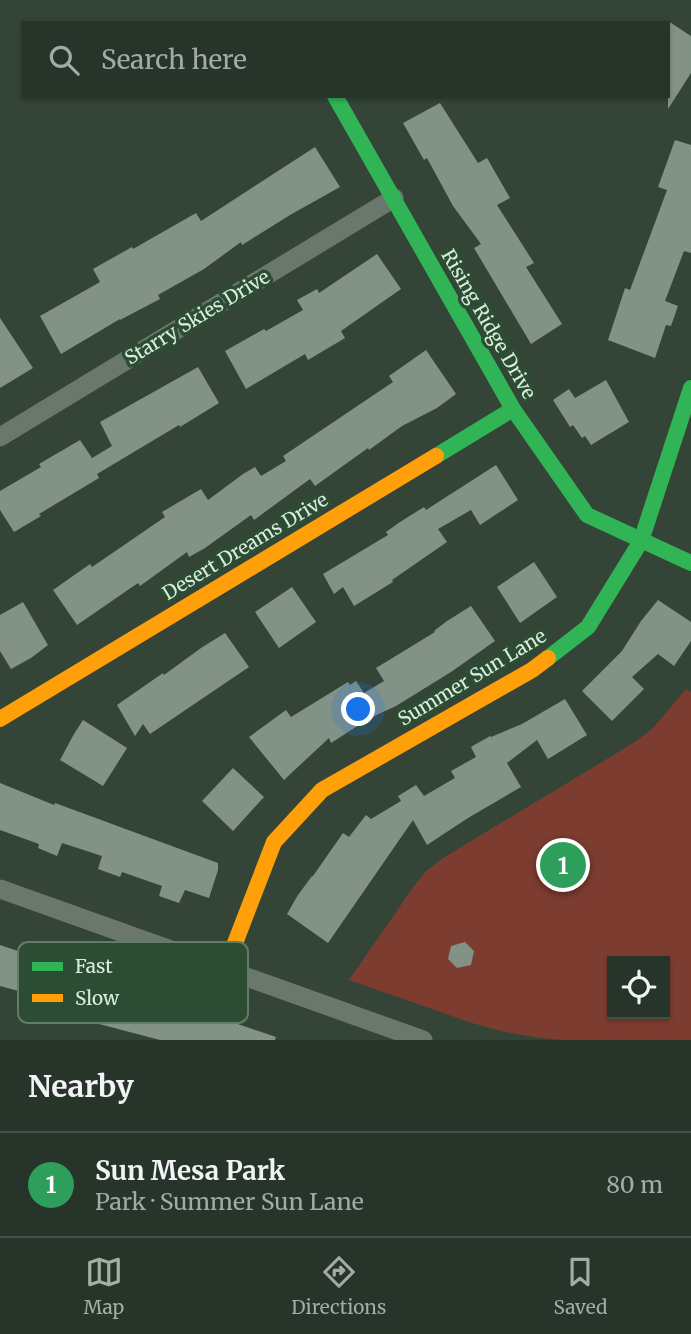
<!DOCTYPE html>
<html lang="en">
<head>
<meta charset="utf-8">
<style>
	:root { --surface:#27342a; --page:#2f3c32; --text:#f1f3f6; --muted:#a4aaa8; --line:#434f47; --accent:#a0b2a3 }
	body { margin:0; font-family:Merriweather,serif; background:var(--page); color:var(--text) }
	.controls { position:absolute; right:21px; bottom:21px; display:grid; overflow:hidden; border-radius:0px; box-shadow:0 2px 5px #0004 }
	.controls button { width:63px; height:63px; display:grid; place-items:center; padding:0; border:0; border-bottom:2px solid var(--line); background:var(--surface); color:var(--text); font:35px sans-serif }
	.you { position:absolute; left:359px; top:710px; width:24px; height:24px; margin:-18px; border:5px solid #fff; border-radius:50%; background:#1a73e8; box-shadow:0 0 0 10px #1a73e833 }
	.badge { display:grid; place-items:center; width:46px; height:46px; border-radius:50%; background:var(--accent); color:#fff; font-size:23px; font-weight:700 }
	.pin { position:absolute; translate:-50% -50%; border:4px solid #fff; box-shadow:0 2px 7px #0006 }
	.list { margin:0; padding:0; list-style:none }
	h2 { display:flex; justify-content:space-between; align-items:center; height:91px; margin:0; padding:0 28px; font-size:30px }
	h2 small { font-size:23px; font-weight:400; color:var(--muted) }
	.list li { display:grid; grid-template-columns:46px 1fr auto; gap:21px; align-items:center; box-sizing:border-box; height:105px; padding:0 28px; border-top:2px solid var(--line) }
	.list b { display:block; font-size:26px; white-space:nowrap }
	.list p { margin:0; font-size:23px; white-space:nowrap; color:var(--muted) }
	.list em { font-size:23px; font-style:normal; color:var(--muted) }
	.icon { flex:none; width:38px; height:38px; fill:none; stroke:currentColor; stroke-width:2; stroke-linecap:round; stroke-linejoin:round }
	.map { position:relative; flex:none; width:691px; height:1040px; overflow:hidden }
	.search { position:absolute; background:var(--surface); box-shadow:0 2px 5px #0004; left:21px; right:21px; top:21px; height:77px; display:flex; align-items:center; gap:18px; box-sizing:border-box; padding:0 24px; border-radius:0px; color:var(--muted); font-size:26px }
	.sheet { height:196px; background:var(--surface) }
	nav { display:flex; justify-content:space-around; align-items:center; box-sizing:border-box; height:98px; border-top:2px solid var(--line); background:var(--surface); font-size:19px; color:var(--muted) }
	nav a { display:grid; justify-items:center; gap:4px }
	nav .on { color:var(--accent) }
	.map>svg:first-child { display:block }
	.green { fill:#7d3c30; fill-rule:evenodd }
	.building { fill:#839286 }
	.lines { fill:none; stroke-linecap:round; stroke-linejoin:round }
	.street { stroke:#6a776d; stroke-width:19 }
	.fast { stroke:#30b455; stroke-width:16 }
	.slow { stroke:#ff9f0a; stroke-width:16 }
	.labels { text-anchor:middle; stroke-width:7; stroke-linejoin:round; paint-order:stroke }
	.street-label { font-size:19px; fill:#daeddd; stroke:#2c4d34 }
	.key { fill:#2c4d34; stroke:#607d67; stroke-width:2 }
	.key-label { font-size:19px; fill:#daeddd }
</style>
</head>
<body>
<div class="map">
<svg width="691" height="1040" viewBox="0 0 691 1040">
	<rect width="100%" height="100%" fill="#344538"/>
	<path class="green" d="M 686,689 L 691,692 L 691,1040 L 562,1040 L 540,1038 L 505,1032 L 472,1023 L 349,980 L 412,889 L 425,872 L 443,858 L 635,742 L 653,728 ZM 612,961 L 665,961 L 665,1014 L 612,1014 Z"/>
	<path class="building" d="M 668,21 L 691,36 L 691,73 L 668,109 Z
		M 440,103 L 478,163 L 487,158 L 510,198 L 497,205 L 534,263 L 526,267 L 562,324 L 531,344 L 474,248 L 481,244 L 453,206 L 427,158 L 424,160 L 403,123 Z
		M 675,140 L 691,145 L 691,253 L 684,251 L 665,301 L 678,306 L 671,326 L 666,325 L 655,358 L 608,340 L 625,288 L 630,290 L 667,190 L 658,187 Z
		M 315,147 L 340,187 L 290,215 L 242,245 L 241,242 L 204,269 L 158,295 L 160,299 L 120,320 L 120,319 L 61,354 L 40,316 L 100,282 L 93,269 L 132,247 L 133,249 L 196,213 L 201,221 Z
		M 377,254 L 401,289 L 341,331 L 345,338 L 308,360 L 305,354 L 246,389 L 225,351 L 264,329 L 266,331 L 303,310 L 297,300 L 317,289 L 319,293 Z
		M 0,318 L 33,368 L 0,388 Z
		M 426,350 L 456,394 L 437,408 L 402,426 L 369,450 L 368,448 L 315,486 L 310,479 L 254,520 L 251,515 L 205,548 L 189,557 L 187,552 L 140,586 L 138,583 L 77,625 L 53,590 L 90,564 L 92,567 L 165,517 L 162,512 L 201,489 L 208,500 L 243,474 L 255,467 L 261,476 L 286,461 L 283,456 L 393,382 L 389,376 Z
		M 198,367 L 219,403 L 180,427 L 179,425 L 97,474 L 99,478 L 39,514 L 41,516 L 14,532 L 0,510 L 0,491 L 41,467 L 39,464 L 80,440 L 92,458 L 112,446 L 100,422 Z
		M 606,380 L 629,422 L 591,445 L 585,436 L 582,438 L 573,425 L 570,427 L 553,400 L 569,389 L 575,398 Z
		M 496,465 L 518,500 L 480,525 L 471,510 L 438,529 L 447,542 L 392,580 L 393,582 L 354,606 L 343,587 L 334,594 L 323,574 L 388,535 L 386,532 L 400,522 L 424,507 L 426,510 Z
		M 534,562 L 557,597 L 520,623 L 497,587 Z
		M 292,587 L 316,622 L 279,648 L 255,612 Z
		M 658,600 L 691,622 L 691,641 L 674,666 L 658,654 L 632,677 L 644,689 L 612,721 L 582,691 L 622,651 L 641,621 Z
		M 23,602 L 48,645 L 31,658 L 11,669 L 0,651 L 0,615 Z
		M 471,606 L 495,641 L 451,672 L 396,706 L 370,718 L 331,743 L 329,738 L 284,780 L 249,737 L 286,710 L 291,717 L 348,682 L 350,685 L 356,681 L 364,693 L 384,681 L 376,668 L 435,632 L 434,631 L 447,621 Z
		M 225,633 L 249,667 L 150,734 L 143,724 L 135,736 L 117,705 L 163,673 L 164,675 L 201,648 Z
		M 565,699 L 587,735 L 548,759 L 537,740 L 507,763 L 521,787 L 468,818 L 427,845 L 413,820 L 328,943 L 287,914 L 298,895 L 312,876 L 313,876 L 343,833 L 349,837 L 366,815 L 371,819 L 401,801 L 398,796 L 416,785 L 424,796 L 455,778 L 451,771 L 476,757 L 471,747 L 490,736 L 491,737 L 522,724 Z
		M 83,720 L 127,748 L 103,786 L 60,760 L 74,734 Z
		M 233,768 L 264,797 L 233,831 L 202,801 Z
		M 0,783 L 54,805 L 55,803 L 218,863 L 218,870 L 209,898 L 185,890 L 179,903 L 159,896 L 162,886 L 122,872 L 120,877 L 98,869 L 102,856 L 62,843 L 57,856 L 38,848 L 39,844 L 0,830 Z
		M 465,942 L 474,951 L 471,965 L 457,968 L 448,959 L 451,946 Z
		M 0,945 L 45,960 L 46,956 L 78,966 L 76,973 L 119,988 L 122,976 L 154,985 L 152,993 L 195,1007 L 196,1003 L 228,1013 L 226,1020 L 276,1037 L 275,1040 L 160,1040 L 42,1009 L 45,998 L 0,986 Z"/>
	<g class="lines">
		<path class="street" d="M 0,437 L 394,198
			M 0,889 L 423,1040"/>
		<path class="fast" d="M 335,96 L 513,409 L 587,515 L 691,563
			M 436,456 L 513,409
			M 548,658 L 588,627 L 641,541 L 691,388"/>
		<path class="slow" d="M 0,719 L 436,456
			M 225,969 L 274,842 L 322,790 L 532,670 L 548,658"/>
	</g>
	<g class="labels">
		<g class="street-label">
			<text transform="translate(197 317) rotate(-31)" y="7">Starry Skies Drive</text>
			<text transform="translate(489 324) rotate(60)" y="7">Rising Ridge Drive</text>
			<text transform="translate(245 546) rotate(-31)" y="7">Desert Dreams Drive</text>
			<text transform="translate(472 677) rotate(-31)" y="7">Summer Sun Lane</text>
		</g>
	</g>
	<rect x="18" y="942" width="230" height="81" rx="10" class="key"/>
	<rect x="32" y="962" width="31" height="9" fill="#30b455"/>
	<rect x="32" y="994" width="31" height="8" fill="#ff9f0a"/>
	<g class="key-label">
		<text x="75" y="973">Fast</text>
		<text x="75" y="1005">Slow</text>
	</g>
</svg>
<div class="controls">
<button><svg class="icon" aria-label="locate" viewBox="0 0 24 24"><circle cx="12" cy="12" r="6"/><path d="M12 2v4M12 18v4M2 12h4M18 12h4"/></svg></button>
</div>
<div class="you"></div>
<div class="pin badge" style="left:563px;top:865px;background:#2e9e5b">1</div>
<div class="search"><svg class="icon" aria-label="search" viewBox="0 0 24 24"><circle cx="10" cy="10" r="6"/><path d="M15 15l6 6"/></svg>Search here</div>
</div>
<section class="sheet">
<h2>Nearby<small></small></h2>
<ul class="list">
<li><span class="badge" style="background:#2e9e5b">1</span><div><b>Sun Mesa Park</b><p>Park · Summer Sun Lane</p></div><em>80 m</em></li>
</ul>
</section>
<nav>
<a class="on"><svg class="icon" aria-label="map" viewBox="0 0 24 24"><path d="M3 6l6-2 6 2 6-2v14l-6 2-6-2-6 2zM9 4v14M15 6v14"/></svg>Map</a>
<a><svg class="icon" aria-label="directions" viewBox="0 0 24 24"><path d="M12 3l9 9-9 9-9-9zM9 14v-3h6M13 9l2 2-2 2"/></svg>Directions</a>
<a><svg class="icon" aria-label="saved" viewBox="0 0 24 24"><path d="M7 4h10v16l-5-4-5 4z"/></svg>Saved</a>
</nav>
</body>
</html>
